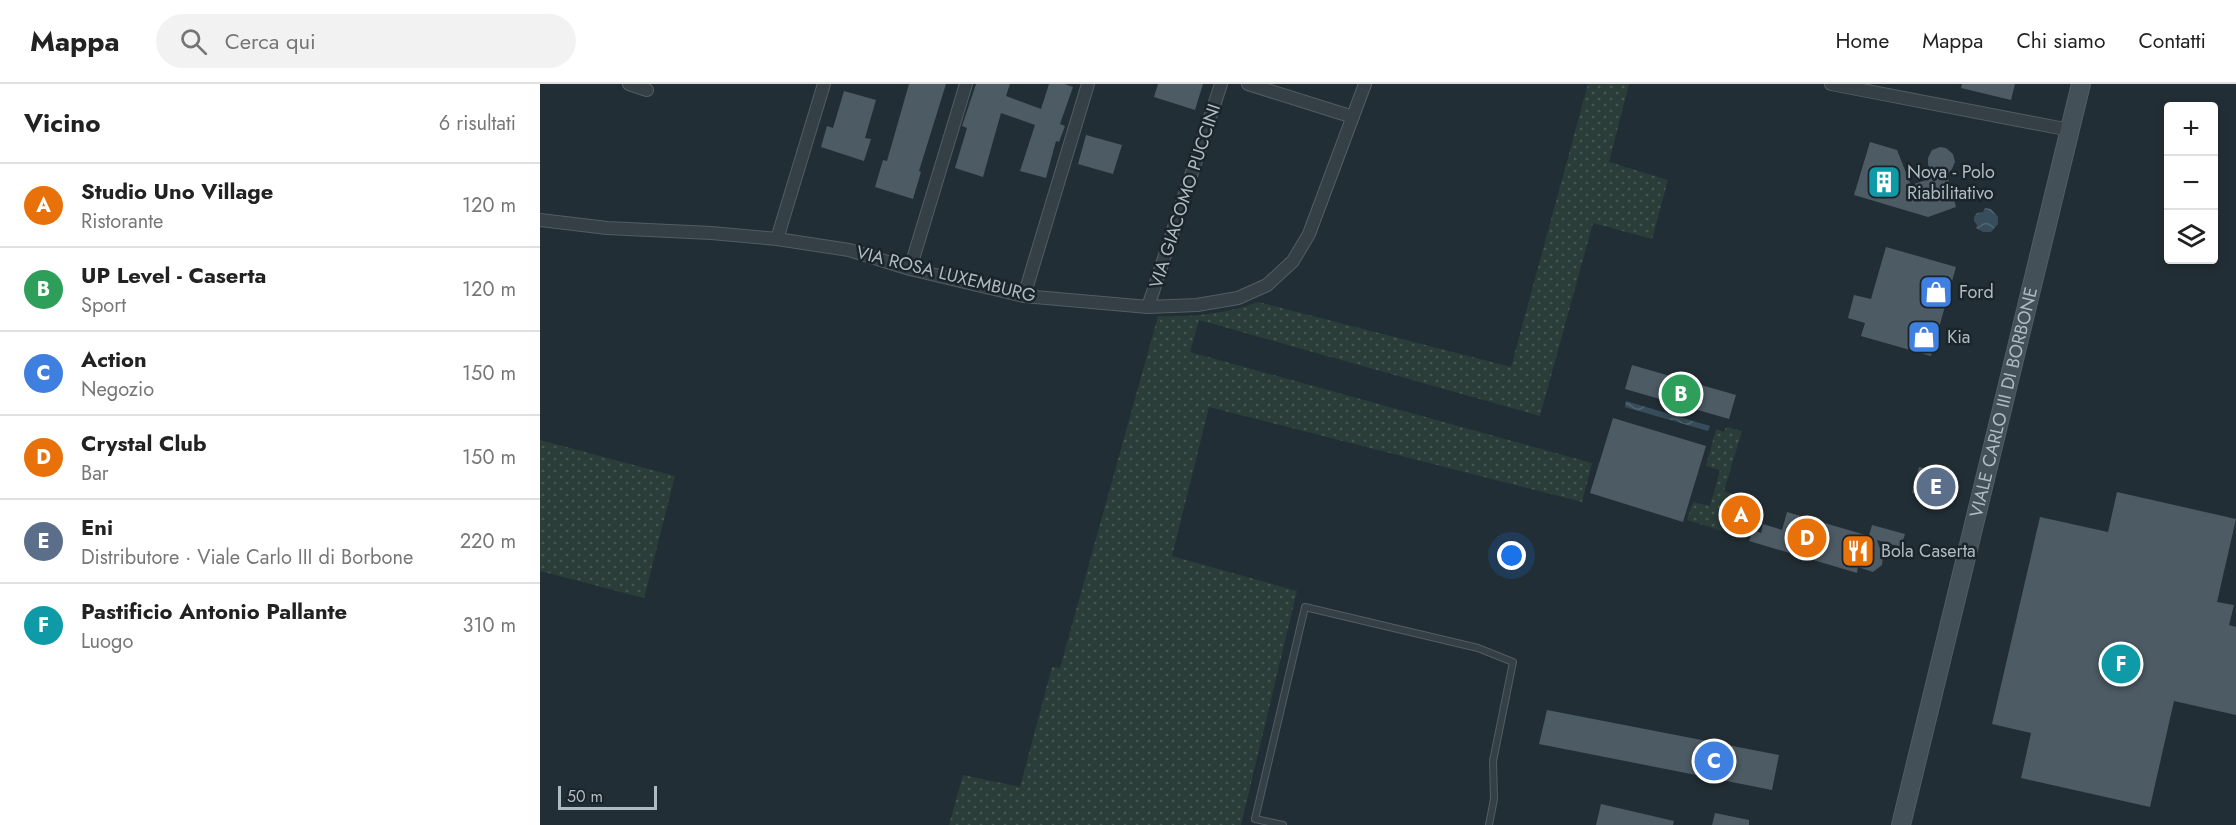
<!DOCTYPE html>
<html lang="it">
<head>
<meta charset="utf-8">
<style>
	:root { --surface:#fff; --page:#f2f2f2; --text:#222; --muted:#767676; --line:#e0e0e0; --accent:#111827 }
	body { margin:0; font-family:Jost,sans-serif; background:var(--page); color:var(--text) }
	.controls { position:absolute; right:18px; top:18px; display:grid; overflow:hidden; border-radius:6px; box-shadow:0 3px 9px #0003 }
	.controls button { width:54px; height:54px; display:grid; place-items:center; padding:0; border:0; border-bottom:2px solid var(--line); background:var(--surface); color:var(--text); font:30px sans-serif }
	.scale { position:absolute; left:18px; bottom:15px; width:99px; box-sizing:border-box; padding-left:6px; border:3px solid #afbbc2; border-top:0; font-size:16px; line-height:21px; white-space:nowrap; color:#afbbc2; -webkit-text-stroke:4px #1a242a; paint-order:stroke }
	.you { position:absolute; left:972px; top:472px; width:21px; height:21px; margin:-15px; border:4px solid #fff; border-radius:50%; background:#1a73e8; box-shadow:0 0 0 9px #1a73e833 }
	.badge { display:grid; place-items:center; width:39px; height:39px; border-radius:50%; background:var(--accent); color:#fff; font-size:20px; font-weight:700 }
	.pin { position:absolute; translate:-50% -50%; border:3px solid #fff; box-shadow:0 2px 6px #0006 }
	.list { margin:0; padding:0; list-style:none }
	h2 { display:flex; justify-content:space-between; align-items:center; height:78px; margin:0; padding:0 24px; font-size:26px }
	h2 small { font-size:20px; font-weight:400; color:var(--muted) }
	.list li { display:grid; grid-template-columns:39px 1fr auto; gap:18px; align-items:center; box-sizing:border-box; height:84px; padding:0 24px; border-top:2px solid var(--line) }
	.list b { display:block; font-size:22px; white-space:nowrap }
	.list p { margin:0; font-size:20px; white-space:nowrap; color:var(--muted) }
	.list em { font-size:20px; font-style:normal; color:var(--muted) }
	.icon { flex:none; width:33px; height:33px; fill:none; stroke:currentColor; stroke-width:2; stroke-linecap:round; stroke-linejoin:round }
	.map { position:relative; flex:none; width:1696px; height:741px; overflow:hidden }
	header { display:flex; align-items:center; gap:36px; box-sizing:border-box; height:84px; padding:0 30px; background:var(--surface); border-bottom:2px solid var(--line) }
	header strong { font-size:28px }
	nav { display:flex; gap:33px; margin-inline-start:auto; font-size:21px }
	.search { width:420px; height:54px; background:var(--page); display:flex; align-items:center; gap:15px; box-sizing:border-box; padding:0 21px; border-radius:33px; color:var(--muted); font-size:22px }
	main { display:flex }
	aside { flex:1; background:var(--surface) }
	.map>svg:first-child { display:block }
	.grass { fill:url(#grass-dots) }
	.water { fill:url(#water-waves) }
	.building { fill:#4d5b64 }
	.lines { fill:none; stroke-linecap:round; stroke-linejoin:round }
	.lane-casing { stroke:#525d63; stroke-width:8 }
	.street-casing { stroke:#525d63; stroke-width:14 }
	.secondary-casing { stroke:#525d63; stroke-width:20 }
	.lane { stroke:#353f46; stroke-width:6 }
	.street { stroke:#353f46; stroke-width:12 }
	.secondary { stroke:#435058; stroke-width:18 }
	.labels { text-anchor:middle; stroke-width:5; stroke-linejoin:round; paint-order:stroke }
	.poi-label { font-size:18px; fill:#afbbc2; stroke:#1a242a; text-anchor:start }
	.street-label { font-size:18px; fill:#afbbc2; stroke:#1a242a }
</style>
</head>
<body>
<header>
<strong>Mappa</strong>
<div class="search"><svg class="icon" aria-label="search" viewBox="0 0 24 24"><circle cx="10" cy="10" r="6"/><path d="M15 15l6 6"/></svg>Cerca qui</div>
<nav><a>Home</a><a>Mappa</a><a>Chi siamo</a><a>Contatti</a></nav>
</header>
<main>
<aside>
<h2>Vicino<small>6 risultati</small></h2>
<ul class="list">
<li><span class="badge" style="background:#e8710a">A</span><div><b>Studio Uno Village</b><p>Ristorante</p></div><em>120 m</em></li>
<li><span class="badge" style="background:#2e9e5b">B</span><div><b>UP Level - Caserta</b><p>Sport</p></div><em>120 m</em></li>
<li><span class="badge" style="background:#3f7fe0">C</span><div><b>Action</b><p>Negozio</p></div><em>150 m</em></li>
<li><span class="badge" style="background:#e8710a">D</span><div><b>Crystal Club</b><p>Bar</p></div><em>150 m</em></li>
<li><span class="badge" style="background:#5c6f8a">E</span><div><b>Eni</b><p>Distributore · Viale Carlo III di Borbone</p></div><em>220 m</em></li>
<li><span class="badge" style="background:#0f9aa8">F</span><div><b>Pastificio Antonio Pallante</b><p>Luogo</p></div><em>310 m</em></li>
</ul>
</aside>
<div class="map">
<svg width="1696" height="741" viewBox="0 0 1696 741">
	<defs>
		<pattern id="grass-dots" width="8" height="8" patternUnits="userSpaceOnUse" patternTransform="scale(1.5)"><rect width="8" height="8" fill="#2a3d38"/><path d="M2 2h.1M6 6h.1" fill="none" stroke="#465753" stroke-width="1.8" stroke-linecap="round"/></pattern>
		<pattern id="water-waves" width="16" height="10" patternUnits="userSpaceOnUse" patternTransform="scale(1.5)"><rect width="16" height="10" fill="#374d5b"/><path d="M0 5q4-4 8 0t8 0" fill="none" stroke="#516571"/></pattern>
	</defs>
	<rect width="100%" height="100%" fill="#222e35"/>
	<path class="grass" d="M 1048,0 L 1089,0 L 1069,78 L 1128,96 L 1112,155 L 1053,139 L 1000,332 L 659,236 L 650,268 L 1052,379 L 1042,418 L 669,323 L 632,472 L 757,507 L 701,741 L 409,741 L 423,691 L 480,703 L 512,583 L 520,584 L 618,232 C 653,233 686,230 718,218 L 971,283 Z
		M 1186,343 L 1202,347 L 1184,407 L 1199,413 L 1191,418 L 1197,428 L 1205,432 L 1197,436 L 1192,450 L 1147,436 L 1153,418 L 1170,422 L 1180,386 L 1166,382 L 1176,345 L 1184,348 Z
		M 0,356 L 135,392 L 104,514 L 0,487 Z"/>
	<path class="water" d="M 1445,124 L 1451,125 L 1458,133 L 1458,140 L 1451,148 L 1443,148 L 1436,144 L 1437,141 L 1434,137 L 1434,133 L 1437,129 L 1443,128 Z
		M 1086,317 L 1170,342 L 1168,347 L 1085,323 Z"/>
	<path class="building" d="M 369,0 L 406,0 L 379,87 L 381,88 L 373,115 L 335,103 L 343,76 L 347,77 Z
		M 436,0 L 470,0 L 466,12 L 501,25 L 509,0 L 525,0 L 533,3 L 520,40 L 525,42 L 519,58 L 516,57 L 506,94 L 480,87 L 495,41 L 461,29 L 443,93 L 415,84 L 427,44 L 422,42 Z
		M 618,0 L 663,0 L 655,26 L 614,13 Z
		M 1422,0 L 1475,0 L 1471,16 L 1421,4 Z
		M 304,7 L 336,16 L 325,54 L 331,55 L 324,77 L 281,63 L 287,42 L 293,44 Z
		M 546,51 L 582,61 L 573,90 L 538,80 Z
		M 1330,58 L 1357,66 L 1371,101 L 1389,95 L 1388,89 L 1392,86 L 1388,81 L 1388,74 L 1392,66 L 1400,63 L 1406,64 L 1413,70 L 1415,78 L 1412,85 L 1407,90 L 1416,123 L 1388,133 L 1314,111 Z
		M 1346,163 L 1416,183 L 1391,272 L 1321,252 L 1325,239 L 1308,234 L 1314,211 L 1331,215 Z
		M 1092,281 L 1196,311 L 1189,335 L 1085,305 Z
		M 1073,334 L 1166,362 L 1143,438 L 1050,409 Z
		M 1379,383 L 1415,392 L 1409,418 L 1372,409 Z
		M 1577,408 L 1696,435 L 1677,518 L 1694,521 L 1689,541 L 1696,543 L 1696,631 L 1634,617 L 1610,723 L 1481,694 L 1491,649 L 1452,640 L 1500,433 L 1568,448 Z
		M 1247,428 L 1329,452 L 1332,441 L 1365,450 L 1361,463 L 1337,456 L 1343,473 L 1342,481 L 1333,488 L 1318,483 L 1317,489 L 1209,457 L 1213,446 L 1221,449 L 1223,440 L 1242,446 Z
		M 1007,626 L 1239,671 L 1232,706 L 999,660 Z
		M 1061,720 L 1134,737 L 1133,741 L 1056,741 Z
		M 1175,729 L 1209,736 L 1209,741 L 1172,741 Z"/>
	<g class="lines">
		<defs>
			<path id="lane" d="M 743,741 L 715,735 L 765,523 L 938,564 L 973,578 L 953,677 L 954,715 L 949,741"/>
			<path id="street" d="M 89,0 L 107,6
				M 708,0 L 813,33
				M 1291,0 L 1530,46
				M 0,136 L 67,144 L 171,149 L 237,155 L 309,166 L 370,185 L 484,212 L 608,223 L 657,221 L 698,214 L 727,201 L 753,177 L 769,150 L 825,0
				M 237,155 L 284,0
				M 370,185 L 426,0
				M 484,212 L 548,0
				M 608,223 L 681,0"/>
			<g id="secondary">
				<path id="s1" d="M 1361,741 L 1541,0"/>
			</g>
		</defs>
		<use href="#lane" class="lane-casing"/>
		<use href="#street" class="street-casing"/>
		<use href="#secondary" class="secondary-casing"/>
		<use href="#lane" class="lane"/>
		<use href="#street" class="street"/>
		<use href="#secondary" class="secondary"/>
	</g>
	<defs>
		<symbol id="building-square" viewBox="-11 -11 22 22"><rect x="-9" y="-9" width="18" height="18" rx="4" fill="#0f9aa8" stroke="#1a242a"/><path d="M-4-6H4V6H1V3H-1V6H-4ZM-2.5-4.3h1.7v1.8h-1.7ZM.8-4.3h1.7v1.8H.8ZM-2.5-1h1.7V.8h-1.7ZM.8-1h1.7V.8H.8Z" fill="#fff"/></symbol>
		<symbol id="shop-square" viewBox="-11 -11 22 22"><rect x="-9" y="-9" width="18" height="18" rx="4" fill="#3f7fe0" stroke="#1a242a"/><path d="M-5-2.5h2.3a2.7 3.5 0 0 1 5.4 0H5L5.5 6h-11ZM-1.5-2.5h3a1.5 2.3 0 0 0-3 0Z" fill="#fff"/></symbol>
		<symbol id="restaurant-square" viewBox="-11 -11 22 22"><rect x="-9" y="-9" width="18" height="18" rx="4" fill="#e8710a" stroke="#1a242a"/><path d="M-5-6h1v4h1v-4h1v4h1v-4h1v5L-1.5 .5V6h-2V.5L-5-1ZM5-6V6H3V1.5H1.5Q1.5-4 5-6Z" fill="#fff"/></symbol>
	</defs>
	<g fill-rule="evenodd">
		<use href="#building-square" x="1325" y="79" width="38" height="38"/>
		<use href="#shop-square" x="1377" y="189" width="38" height="38"/>
		<use href="#shop-square" x="1365" y="234" width="38" height="38"/>
		<use href="#restaurant-square" x="1299" y="448" width="38" height="38"/>
	</g>
	<g class="labels">
		<g class="poi-label">
			<text x="1367" y="94">Nova - Polo<tspan x="1367" dy="21">Riabilitativo</tspan></text>
			<text x="1419" y="214">Ford</text>
			<text x="1407" y="259">Kia</text>
			<text x="1341" y="473">Bola Caserta</text>
		</g>
		<g class="street-label">
			<text transform="translate(645 112) rotate(-72)" y="6">VIA GIACOMO PUCCINI</text>
			<text transform="translate(406 190) rotate(14)" y="6">VIA ROSA LUXEMBURG</text>
			<text dy="6" stroke="none"><textPath href="#s1" startOffset="435">VIALE CARLO III DI BORBONE</textPath></text>
		</g>
	</g>
</svg>
<div class="controls">
<button>+</button>
<button>−</button>
<button><svg class="icon" aria-label="layers" viewBox="0 0 24 24"><path d="M12 4l9 5-9 5-9-5zM3 14l9 5 9-5"/></svg></button>
</div>
<div class="scale">50 m</div>
<div class="you"></div>
<div class="pin badge" style="left:1201px;top:431px;background:#e8710a">A</div>
<div class="pin badge" style="left:1141px;top:310px;background:#2e9e5b">B</div>
<div class="pin badge" style="left:1174px;top:677px;background:#3f7fe0">C</div>
<div class="pin badge" style="left:1267px;top:454px;background:#e8710a">D</div>
<div class="pin badge" style="left:1396px;top:403px;background:#5c6f8a">E</div>
<div class="pin badge" style="left:1581px;top:580px;background:#0f9aa8">F</div>
</div>
</main>
</body>
</html>
